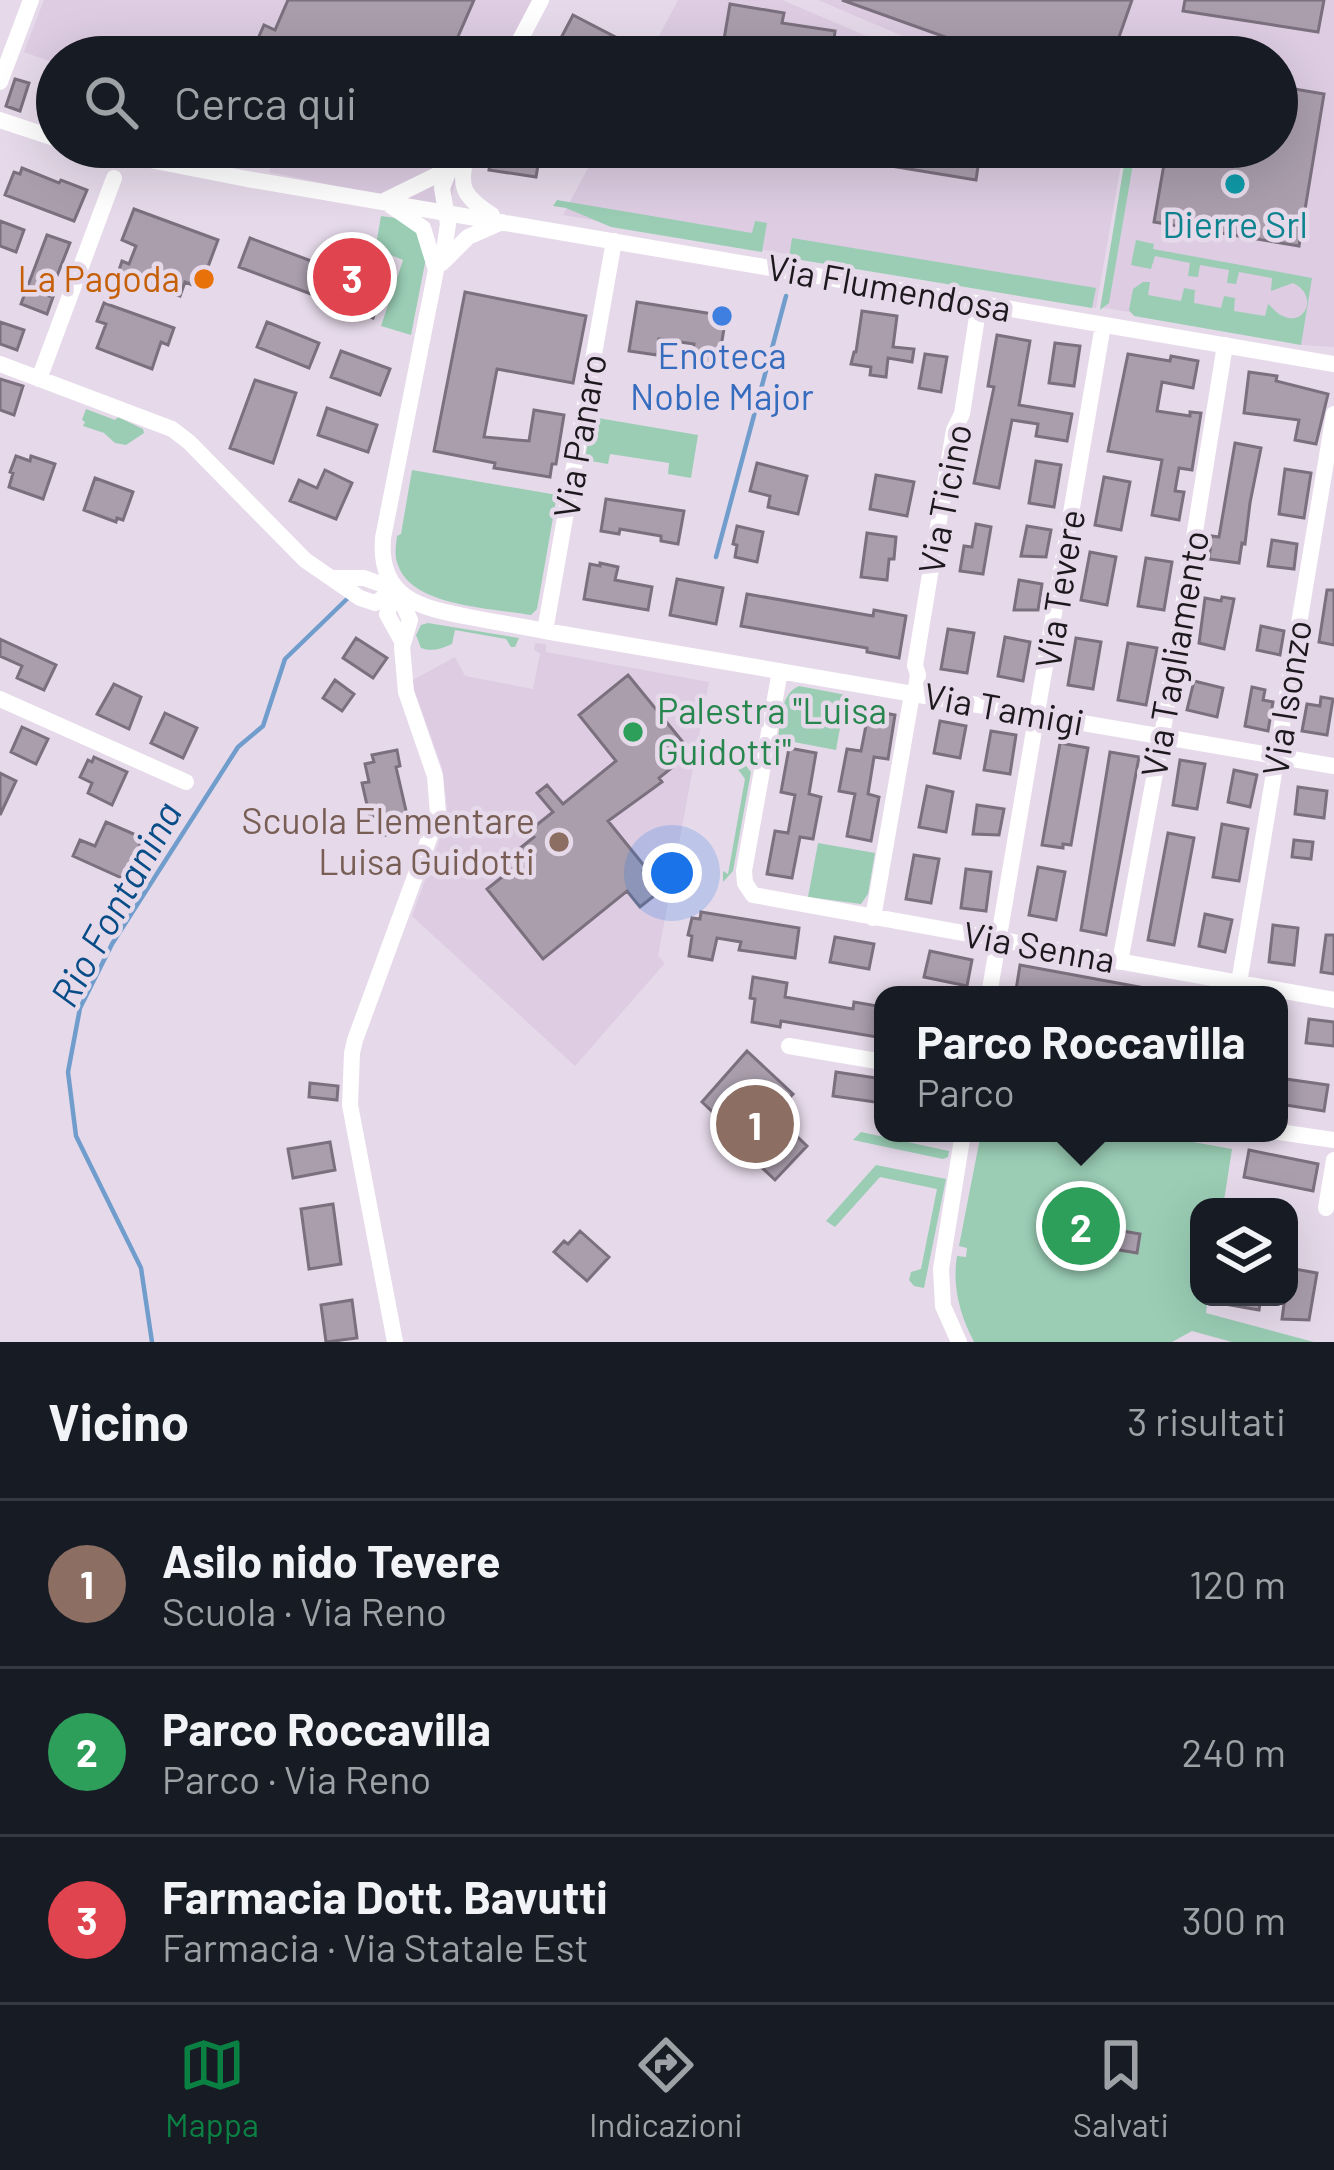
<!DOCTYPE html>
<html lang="it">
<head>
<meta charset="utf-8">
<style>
	:root { --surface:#171b24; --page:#20242c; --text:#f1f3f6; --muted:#9ea1a6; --line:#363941; --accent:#0b8043 }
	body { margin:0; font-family:Barlow,sans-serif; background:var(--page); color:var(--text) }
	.controls { position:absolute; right:36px; bottom:36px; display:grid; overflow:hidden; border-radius:24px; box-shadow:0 12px 48px #0002 }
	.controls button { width:108px; height:108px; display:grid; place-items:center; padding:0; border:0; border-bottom:3px solid var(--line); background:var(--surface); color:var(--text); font:60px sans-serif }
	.you { position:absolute; left:672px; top:873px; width:42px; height:42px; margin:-30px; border:9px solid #fff; border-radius:50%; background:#1a73e8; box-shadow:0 0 0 18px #1a73e833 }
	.badge { display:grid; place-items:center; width:78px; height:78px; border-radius:50%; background:var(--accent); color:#fff; font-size:39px; font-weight:700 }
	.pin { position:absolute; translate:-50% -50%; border:6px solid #fff; box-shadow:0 3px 12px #0006 }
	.popup { position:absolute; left:874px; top:986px; width:414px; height:156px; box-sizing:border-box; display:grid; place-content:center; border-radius:24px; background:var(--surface); filter:drop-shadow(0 3px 9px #0005); font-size:39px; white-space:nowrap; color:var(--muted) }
	.popup b { font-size:45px; color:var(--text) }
	.popup::after { content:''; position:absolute; left:50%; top:100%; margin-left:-24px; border:24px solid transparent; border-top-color:var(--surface) }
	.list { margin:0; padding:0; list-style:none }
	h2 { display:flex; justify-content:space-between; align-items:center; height:156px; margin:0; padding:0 48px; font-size:51px }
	h2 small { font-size:39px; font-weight:400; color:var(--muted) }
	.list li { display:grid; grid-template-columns:78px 1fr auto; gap:36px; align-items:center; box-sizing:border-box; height:168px; padding:0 48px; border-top:3px solid var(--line) }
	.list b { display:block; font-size:45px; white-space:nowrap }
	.list p { margin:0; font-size:39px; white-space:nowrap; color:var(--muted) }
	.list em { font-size:39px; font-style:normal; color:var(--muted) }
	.icon { flex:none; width:66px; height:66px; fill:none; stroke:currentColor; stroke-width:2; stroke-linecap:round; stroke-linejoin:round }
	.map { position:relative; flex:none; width:1334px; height:1342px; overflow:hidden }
	.search { position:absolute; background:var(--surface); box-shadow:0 12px 48px #0002; left:36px; right:36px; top:36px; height:132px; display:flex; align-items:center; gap:30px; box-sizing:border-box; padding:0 42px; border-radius:66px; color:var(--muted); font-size:45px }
	.sheet { height:660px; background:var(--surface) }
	nav { display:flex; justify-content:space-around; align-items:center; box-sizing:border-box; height:168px; border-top:3px solid var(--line); background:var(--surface); font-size:33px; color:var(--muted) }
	nav a { display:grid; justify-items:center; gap:6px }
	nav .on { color:var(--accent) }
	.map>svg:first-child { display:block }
	.built { fill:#ddcce2 }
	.green { fill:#9acdb4 }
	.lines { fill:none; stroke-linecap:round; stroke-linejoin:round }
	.stream { stroke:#719dcd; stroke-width:4.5 }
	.building { fill:#aa9ead; stroke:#7b707e; stroke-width:3 }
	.minor { stroke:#fff; stroke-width:16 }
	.culture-dot { fill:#0f9aa8; stroke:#e6daea; stroke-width:4.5 }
	.food-dot { fill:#e8710a; stroke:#e6daea; stroke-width:4.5 }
	.shop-dot { fill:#3f7fe0; stroke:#e6daea; stroke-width:4.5 }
	.leisure-dot { fill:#2e9e5b; stroke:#e6daea; stroke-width:4.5 }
	.education-dot { fill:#8d6e63; stroke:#e6daea; stroke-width:4.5 }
	.labels { text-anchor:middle; stroke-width:9; stroke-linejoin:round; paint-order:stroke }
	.culture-label { font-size:36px; fill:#0d838f; stroke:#e6daea }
	.food-label { font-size:36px; fill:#c56008; stroke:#e6daea; text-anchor:end }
	.street-label { font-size:36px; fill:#1d181e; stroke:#e6daea }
	.shop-label { font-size:36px; fill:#366cbe; stroke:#e6daea }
	.leisure-label { font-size:36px; fill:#27864d; stroke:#e6daea; text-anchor:start }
	.education-label { font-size:36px; fill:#785e54; stroke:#e6daea; text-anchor:end }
	.water-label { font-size:39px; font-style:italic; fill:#084d87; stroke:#e6daea }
</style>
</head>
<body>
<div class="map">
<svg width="1334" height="1342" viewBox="0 0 1334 1342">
	<rect width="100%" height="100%" fill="#e6daea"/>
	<path class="built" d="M 44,0 L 542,0 L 512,57 L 195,57 L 182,51 L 170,57 L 57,57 L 57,64 L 24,52 Z
		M 678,0 L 782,0 L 916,57 L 648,57 Z
		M 818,0 L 1334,0 L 1334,347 L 1301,345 L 1300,342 L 1100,307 L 1129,147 L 1277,147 L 1277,57 L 952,57 Z
		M 277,147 L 465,147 L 448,209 L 269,172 Z
		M 599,147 L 1124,147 L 1096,308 L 563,215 Z
		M 535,643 L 546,644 L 546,652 L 709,682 L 658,956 L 665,963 L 575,1066 L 412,916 L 446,822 L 447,806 L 442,767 L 411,681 L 455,657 L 465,676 L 533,689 L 540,654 L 534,650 Z"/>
	<path class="green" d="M 1127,147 L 1136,147 L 1109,303 L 1100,310 Z
		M 557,200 L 752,233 L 755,221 L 767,223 L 762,252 L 611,227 L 566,208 L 553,206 Z
		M 381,216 L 396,218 L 418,232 L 426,258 L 411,335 L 381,326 L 403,260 L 379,250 L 377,239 Z
		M 792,238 L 1096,288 L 1092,308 L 789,258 Z
		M 1136,240 L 1154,244 L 1153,249 L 1312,278 L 1301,345 L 1134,316 L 1129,310 L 1133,289 L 1143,282 L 1150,282 L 1148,295 L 1181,301 L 1184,288 L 1195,290 L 1194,303 L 1221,308 L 1224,296 L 1235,298 L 1234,311 L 1265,316 L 1268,304 C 1273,308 1277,314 1283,316 C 1304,327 1320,296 1293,283 L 1271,291 L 1272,278 L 1239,272 L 1236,284 L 1227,283 L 1229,270 L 1200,265 L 1198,277 L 1188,276 L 1190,263 L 1155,256 L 1151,269 L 1131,265 Z
		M 86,409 L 115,420 L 118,417 L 143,429 L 144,433 L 126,445 L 115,443 L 104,433 L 83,426 L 85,422 L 82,420 Z
		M 592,417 L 698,435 L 691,478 L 668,474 L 669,463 L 610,454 L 608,464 L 585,460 Z
		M 412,470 L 557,495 L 537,609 L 531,615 C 493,608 412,607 398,565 C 394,556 396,545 397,536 L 401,534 Z
		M 428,623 L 519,638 L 515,647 L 511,647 L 506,639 L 455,630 L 452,644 C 441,649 432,652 421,648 L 416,635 L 421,625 Z
		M 799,686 L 846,695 L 836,750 L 778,739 C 781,721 780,694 799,686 Z
		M 743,762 L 751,772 L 733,871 L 723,882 L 723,871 L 728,874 L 745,779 L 737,768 Z
		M 818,843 L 875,853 L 868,894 L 861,904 L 808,897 Z
		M 861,1132 L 949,1151 L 948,1157 L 943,1159 L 853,1140 Z
		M 981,1133 L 1143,1133 L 1232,1149 L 1223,1207 L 1199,1207 L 1199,1297 L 1208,1297 L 1206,1313 L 1314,1342 L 1232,1342 L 1192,1331 L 1172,1342 L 974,1342 C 960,1315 952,1287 957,1256 L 966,1257 L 967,1248 L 959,1246 Z
		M 876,1165 L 946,1179 L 924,1288 L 914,1286 L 909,1280 L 911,1272 L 921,1269 L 937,1189 L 880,1177 L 835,1227 L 826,1221 Z"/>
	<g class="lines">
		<path class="stream" d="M 716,557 L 786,296
			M 152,1342 L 141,1268 L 76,1136 L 68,1072 L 80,1008 L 112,944 L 238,747 L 263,726 L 285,659 L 348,598"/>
	</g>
	<path class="building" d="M 288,0 L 474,0 L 449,57 L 342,57 L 317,47 L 302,57 L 268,57 L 253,50 L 264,25 L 275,30 Z
		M 842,0 L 1132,0 L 1112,57 L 1001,57 Z
		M 1185,0 L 1324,0 L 1318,32 L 1183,11 Z
		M 730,4 L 784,13 L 782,23 L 835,31 L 834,40 L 897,50 L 897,57 L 721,57 Z
		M 573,15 L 621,40 L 612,57 L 551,57 Z
		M 15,79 L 29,83 L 20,111 L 6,106 Z
		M 1277,86 L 1324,94 L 1299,246 L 1154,222 L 1167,147 L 1277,147 Z
		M 493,147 L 540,154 L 536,177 L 489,170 Z
		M 819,147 L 981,147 L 976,180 L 818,154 Z
		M 22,168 L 59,183 L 61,180 L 87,190 L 74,221 L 5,195 L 14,172 L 20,174 Z
		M 134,209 L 218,240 L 200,288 L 185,282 L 180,296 L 118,273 L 122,261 L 129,264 L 136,246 L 122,240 Z
		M 0,221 L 24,230 L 16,252 L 0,246 Z
		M 47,235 L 70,243 L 49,296 L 53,297 L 47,314 L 21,304 Z
		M 250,238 L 346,274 L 335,303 L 239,267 Z
		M 367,282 L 384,288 L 373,318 L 356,311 Z
		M 465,292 L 586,316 L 573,383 L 497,369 L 484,437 L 529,441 L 534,410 L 564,415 L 556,464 L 552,464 L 550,477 L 494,468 L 495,463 L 434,451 Z
		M 637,302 L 726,316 L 718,366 L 691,362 L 694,344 L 659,339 L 657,355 L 629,351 Z
		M 104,303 L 174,328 L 168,345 L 161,342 L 152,369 L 97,348 L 106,324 L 97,321 Z
		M 862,311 L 897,316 L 893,347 L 914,349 L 912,362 L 888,358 L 886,377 L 870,375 L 871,367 L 851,364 L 854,352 L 856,352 Z
		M 0,322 L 24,330 L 17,350 L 0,344 Z
		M 267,322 L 319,343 L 309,368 L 257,347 Z
		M 997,335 L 1030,341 L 1019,405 L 1072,414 L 1067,441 L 1036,436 L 1038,424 L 1012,420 L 999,488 L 974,483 L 994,387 L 988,386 Z
		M 1055,343 L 1080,346 L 1074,386 L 1049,383 Z
		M 341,351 L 390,369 L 380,395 L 331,377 Z
		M 925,354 L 947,357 L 941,392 L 919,388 Z
		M 1128,354 L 1170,361 L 1171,356 L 1198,361 L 1193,388 L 1162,382 L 1157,411 L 1190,416 L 1190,412 L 1201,413 L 1192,470 L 1179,468 L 1175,491 L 1184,492 L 1179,520 L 1152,515 L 1162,460 L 1108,451 Z
		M 1249,372 L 1277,376 L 1276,381 L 1328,394 L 1316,444 L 1295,440 L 1299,420 L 1244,413 Z
		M 0,379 L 23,386 L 14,415 L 0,410 Z
		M 255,380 L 296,393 L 273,463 L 230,448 Z
		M 327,408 L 377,425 L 368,452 L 318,435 Z
		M 1235,443 L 1261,448 L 1250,503 L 1245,544 L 1242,543 L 1239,563 L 1209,559 L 1212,536 L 1219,537 Z
		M 16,456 L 30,461 L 31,456 L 55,464 L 43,499 L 9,487 L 13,473 L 10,472 Z
		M 1036,461 L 1061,465 L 1054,507 L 1029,503 Z
		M 757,463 L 807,476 L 798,514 L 768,507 L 770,496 L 750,491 Z
		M 1285,469 L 1311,473 L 1304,518 L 1279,514 Z
		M 325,470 L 352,483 L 336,519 L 290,501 L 299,480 L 317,488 Z
		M 876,475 L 914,482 L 907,516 L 870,509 Z
		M 1104,477 L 1130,482 L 1121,530 L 1095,525 Z
		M 95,478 L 133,492 L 123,520 L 117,518 L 116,522 L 84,510 Z
		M 606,499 L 684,511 L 678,544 L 661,541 L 661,536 L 620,529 L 619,534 L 601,531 Z
		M 976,524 L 991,527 L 983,574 L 960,571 L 964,546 L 972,547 Z
		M 737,526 L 763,532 L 757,562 L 735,557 L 737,545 L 733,544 Z
		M 1027,526 L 1051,530 L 1046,557 L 1021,556 Z
		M 867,533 L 896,537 L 894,559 L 889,559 L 887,580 L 861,577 Z
		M 1272,540 L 1297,544 L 1294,569 L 1268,566 Z
		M 1090,552 L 1116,557 L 1107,605 L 1081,600 Z
		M 1146,558 L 1172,562 L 1164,610 L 1138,606 Z
		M 600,563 L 618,567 L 615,580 L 652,587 L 648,610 L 584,599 L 590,564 L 600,566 Z
		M 677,579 L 723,588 L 716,624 L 670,615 Z
		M 1019,580 L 1042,584 L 1038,610 L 1014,610 Z
		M 1327,590 L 1334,590 L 1334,645 L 1319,642 Z
		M 747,594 L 873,616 L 874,610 L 906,616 L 899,658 L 867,652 L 867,648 L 741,626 Z
		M 1222,597 L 1234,599 L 1224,649 L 1199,643 L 1205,598 L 1221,601 Z
		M 1261,626 L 1284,631 L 1280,655 L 1257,650 Z
		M 948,629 L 974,633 L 967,673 L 941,669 Z
		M 1005,637 L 1030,642 L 1023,681 L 998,676 Z
		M 356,638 L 387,658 L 373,678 L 343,658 Z
		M 1076,638 L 1101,642 L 1093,689 L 1068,685 Z
		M 0,639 L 56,665 L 44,690 L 17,678 L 22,666 L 0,656 Z
		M 1128,643 L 1157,648 L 1146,705 L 1118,700 Z
		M 628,675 L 691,752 L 659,778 L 662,782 L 608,821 L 646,868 L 643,871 L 659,892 L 640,907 L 627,891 L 543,959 L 487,889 L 521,862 L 514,853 L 534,837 L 529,831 L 553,812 L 537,793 L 547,785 L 563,804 L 616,761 L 579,715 Z
		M 335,680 L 354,694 L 342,711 L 323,698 Z
		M 1194,681 L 1223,688 L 1217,717 L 1187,710 Z
		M 114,684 L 141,697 L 129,729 L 97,714 Z
		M 1252,687 L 1265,690 L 1263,700 L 1273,702 L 1268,731 L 1245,726 Z
		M 1321,697 L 1333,699 L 1327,735 L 1302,731 L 1307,704 L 1320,706 Z
		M 869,710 L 895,715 L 888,759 L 874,757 L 868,794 L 879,797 L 871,841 L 847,836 L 855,794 L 839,791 L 847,749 L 861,751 Z
		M 165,713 L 197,728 L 183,758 L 151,743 Z
		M 940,721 L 966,726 L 960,758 L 934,753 Z
		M 22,727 L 48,739 L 36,764 L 11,752 Z
		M 991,731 L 1016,735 L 1010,774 L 984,770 Z
		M 1060,743 L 1088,748 L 1071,845 L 1063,844 L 1063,848 L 1042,845 Z
		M 789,748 L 816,753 L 809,794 L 821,797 L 813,839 L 800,837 L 792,878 L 767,874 L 775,831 L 788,833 L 795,795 L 781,792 Z
		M 397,750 L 400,766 L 396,767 L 407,815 L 412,814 L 415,828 L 382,836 L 377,816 L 370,818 L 362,783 L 369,782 L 365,764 L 374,762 L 372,755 Z
		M 1110,752 L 1139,757 L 1106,935 L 1081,930 Z
		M 94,757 L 127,772 L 112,805 L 88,793 L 92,783 L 80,777 L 88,760 L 92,762 Z
		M 1180,760 L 1205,764 L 1197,809 L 1173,805 Z
		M 1234,770 L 1257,775 L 1250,807 L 1228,802 Z
		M 0,773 L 16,781 L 0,815 Z
		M 927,786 L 953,792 L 946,832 L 919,827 Z
		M 1298,787 L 1327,791 L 1324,818 L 1295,814 Z
		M 977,805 L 1004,809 L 999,835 L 973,834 Z
		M 106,822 L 143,838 L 124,879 L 73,856 L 80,840 L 95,846 Z
		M 1222,824 L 1248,829 L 1239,881 L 1213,877 Z
		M 1168,833 L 1194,838 L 1174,945 L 1148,940 Z
		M 1294,840 L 1313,842 L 1311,859 L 1292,857 Z
		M 914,855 L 939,859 L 931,903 L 906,899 Z
		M 1038,867 L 1065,872 L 1056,920 L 1029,915 Z
		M 966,869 L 991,872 L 986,911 L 961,908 Z
		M 701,912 L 799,928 L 795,958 L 739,950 L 741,942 L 717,938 L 712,960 L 689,956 L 692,936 L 688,935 L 692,918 L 700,919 Z
		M 1205,914 L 1232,920 L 1225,952 L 1199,946 Z
		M 1273,925 L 1298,928 L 1294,965 L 1269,962 Z
		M 1326,935 L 1334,935 L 1334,974 L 1321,972 Z
		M 835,937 L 874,944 L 869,969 L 830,962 Z
		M 930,951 L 972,960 L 967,986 L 924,977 Z
		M 1020,965 L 1150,989 L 1149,995 L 1042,995 L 1016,990 Z
		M 753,977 L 787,983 L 785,997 L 853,1009 L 854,1002 L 883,1007 L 883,1038 L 781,1021 L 780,1027 L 752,1022 L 755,999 L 750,998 Z
		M 1309,1019 L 1334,1022 L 1334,1046 L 1306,1043 Z
		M 747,1051 L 793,1094 L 774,1114 L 807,1146 L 775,1180 L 736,1143 L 740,1138 L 702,1102 Z
		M 836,1072 L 883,1079 L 882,1103 L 833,1096 Z
		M 1279,1078 L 1328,1085 L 1324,1111 L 1279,1104 Z
		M 310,1083 L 338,1086 L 337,1100 L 309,1097 Z
		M 330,1142 L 335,1170 L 293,1178 L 288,1149 Z
		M 1249,1150 L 1318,1164 L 1313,1191 L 1244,1177 Z
		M 333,1204 L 341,1264 L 309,1269 L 301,1209 Z
		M 1059,1220 L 1140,1234 L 1137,1253 L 1055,1239 Z
		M 580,1231 L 609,1257 L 587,1281 L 554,1252 L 564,1241 L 568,1244 Z
		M 1289,1268 L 1317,1273 L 1309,1320 L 1282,1319 L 1285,1297 L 1289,1297 Z
		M 1220,1297 L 1261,1297 L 1259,1310 L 1219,1303 Z
		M 352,1300 L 357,1338 L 326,1342 L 321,1305 Z"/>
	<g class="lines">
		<path class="minor" d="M 511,57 L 541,0
			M 0,82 L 31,0
			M 0,120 L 57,139
			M 84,147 L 247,179 L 1334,364
			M 464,147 L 437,175 L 384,201 L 423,228 L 436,270 L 383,538 C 378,598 420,608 469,617 C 495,622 520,626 545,631 L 1334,766
			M 467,147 C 461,186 457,192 492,215
			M 444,261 L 468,237 L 502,222
			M 442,263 L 448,224 L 442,188 L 451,165
			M 0,364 L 172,429 L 189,442 L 305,560 L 360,598 L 375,603 L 395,590
			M 39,379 L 114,178
			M 334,578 L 364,578 L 395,589
			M 545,631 L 614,241
			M 780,671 L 744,871 L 745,883 L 753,895 L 1334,1000
			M 915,694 L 918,675 L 915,665 L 954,430 L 962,414 L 979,304
			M 0,699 L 186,782
			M 873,918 L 912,694
			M 1120,962 L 1163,730 L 1225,345
			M 1239,983 L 1334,414
			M 989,995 L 1103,325
			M 789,1046 L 883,1062
			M 1279,1132 L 1334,1140
			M 1326,1208 L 1334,1160
			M 395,1342 L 350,1105 L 352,1053 L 355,1040 L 438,814 L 435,776 L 406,692 L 402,647 L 410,620 L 396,589 L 387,614 L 402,641
			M 959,1342 L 943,1306 L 941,1269 L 963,1133"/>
	</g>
	<circle class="culture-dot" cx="1235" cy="184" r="12"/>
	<circle class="food-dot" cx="204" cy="279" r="12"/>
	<circle class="shop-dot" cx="722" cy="316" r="12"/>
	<circle class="leisure-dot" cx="633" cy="732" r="12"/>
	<circle class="education-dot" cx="559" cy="842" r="12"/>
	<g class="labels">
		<g class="culture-label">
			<text x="1235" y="238">Dierre Srl</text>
		</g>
		<g class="food-label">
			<text x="180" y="292">La Pagoda</text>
		</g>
		<g class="street-label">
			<text transform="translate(889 288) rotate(10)" y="13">Via Flumendosa</text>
			<text transform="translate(580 436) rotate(-80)" y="13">Via Panaro</text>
			<text transform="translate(945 499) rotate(-79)" y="13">Via Ticino</text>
			<text transform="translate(1060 589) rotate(-81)" y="13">Via Tevere</text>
			<text transform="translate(1175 654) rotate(-80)" y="13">Via Tagliamento</text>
			<text transform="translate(1287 698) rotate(-81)" y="13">Via Isonzo</text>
			<text transform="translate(1004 709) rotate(10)" y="13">Via Tamigi</text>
			<text transform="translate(1039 947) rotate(10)" y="13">Via Senna</text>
		</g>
		<g class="shop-label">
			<text x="722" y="369">Enoteca<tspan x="722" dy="41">Noble Major</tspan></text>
		</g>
		<g class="leisure-label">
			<text x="657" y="724">Palestra "Luisa<tspan x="657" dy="41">Guidotti"</tspan></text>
		</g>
		<g class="education-label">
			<text x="535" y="834">Scuola Elementare<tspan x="535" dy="41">Luisa Guidotti</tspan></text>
		</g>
		<g class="water-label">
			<text transform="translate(116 904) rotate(-61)" y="14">Rio Fontanina</text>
		</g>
	</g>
</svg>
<div class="controls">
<button><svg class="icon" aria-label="layers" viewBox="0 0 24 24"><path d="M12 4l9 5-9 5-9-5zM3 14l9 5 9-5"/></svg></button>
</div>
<div class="you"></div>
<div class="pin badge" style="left:755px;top:1124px;background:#8d6e63">1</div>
<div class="pin badge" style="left:1081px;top:1226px;background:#2e9e5b">2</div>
<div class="popup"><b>Parco Roccavilla</b>Parco</div>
<div class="pin badge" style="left:352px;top:277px;background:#e0444e">3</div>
<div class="search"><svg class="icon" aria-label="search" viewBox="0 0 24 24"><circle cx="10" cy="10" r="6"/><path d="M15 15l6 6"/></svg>Cerca qui</div>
</div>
<section class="sheet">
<h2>Vicino<small>3 risultati</small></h2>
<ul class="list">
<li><span class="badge" style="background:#8d6e63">1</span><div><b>Asilo nido Tevere</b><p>Scuola · Via Reno</p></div><em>120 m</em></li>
<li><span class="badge" style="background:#2e9e5b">2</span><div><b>Parco Roccavilla</b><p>Parco · Via Reno</p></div><em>240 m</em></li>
<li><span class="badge" style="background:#e0444e">3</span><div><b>Farmacia Dott. Bavutti</b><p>Farmacia · Via Statale Est</p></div><em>300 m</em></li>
</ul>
</section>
<nav>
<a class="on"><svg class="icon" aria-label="map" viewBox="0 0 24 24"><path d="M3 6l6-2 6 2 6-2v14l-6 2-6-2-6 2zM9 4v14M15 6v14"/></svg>Mappa</a>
<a><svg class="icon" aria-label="directions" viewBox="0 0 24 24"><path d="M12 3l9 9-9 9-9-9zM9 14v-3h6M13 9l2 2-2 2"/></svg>Indicazioni</a>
<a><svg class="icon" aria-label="saved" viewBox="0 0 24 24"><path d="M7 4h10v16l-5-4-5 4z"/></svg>Salvati</a>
</nav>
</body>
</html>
